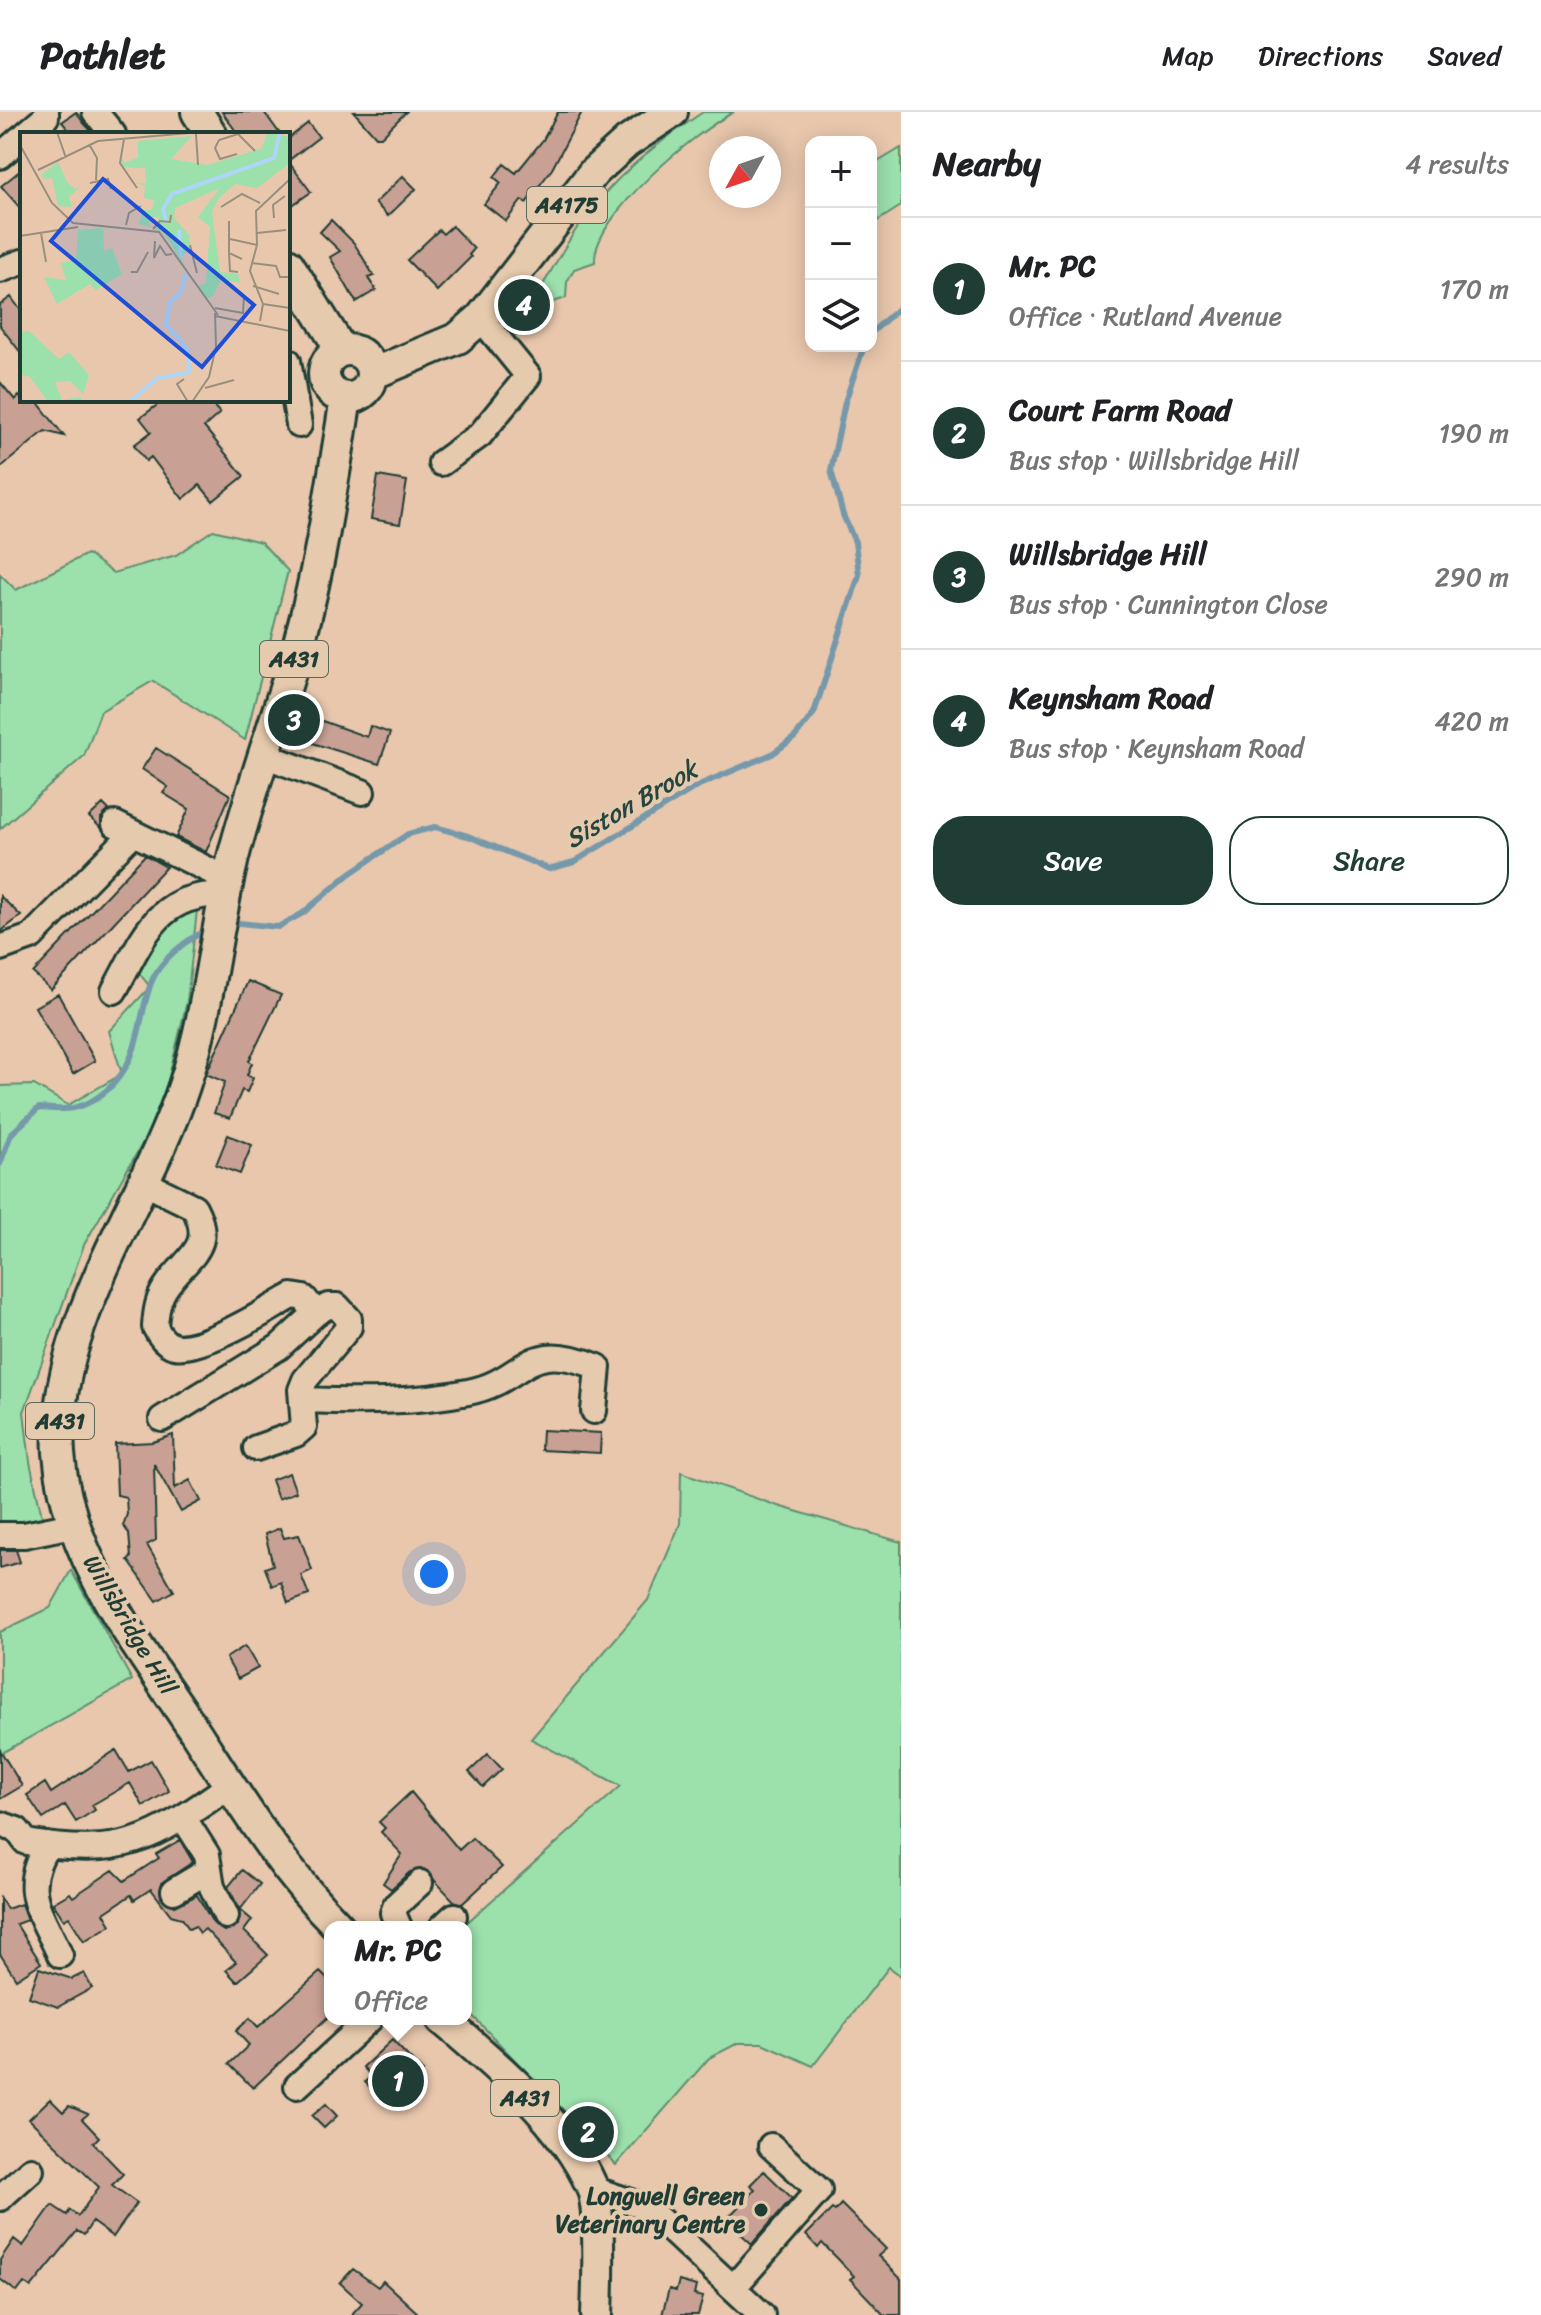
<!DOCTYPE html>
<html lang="en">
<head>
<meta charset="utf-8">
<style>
	:root { --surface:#fff; --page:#f2f2f2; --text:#202124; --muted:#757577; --line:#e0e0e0; --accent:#1f3d34 }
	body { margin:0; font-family:Sriracha,sans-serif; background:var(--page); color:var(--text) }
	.controls { position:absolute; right:24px; top:24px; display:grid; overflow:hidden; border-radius:16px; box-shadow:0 4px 20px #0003 }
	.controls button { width:72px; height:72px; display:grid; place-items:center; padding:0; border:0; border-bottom:2px solid var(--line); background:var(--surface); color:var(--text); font:40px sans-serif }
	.compass { position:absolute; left:709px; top:24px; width:72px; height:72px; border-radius:50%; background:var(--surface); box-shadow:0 4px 20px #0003; rotate:230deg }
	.you { position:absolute; left:434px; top:1462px; width:28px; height:28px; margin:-20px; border:6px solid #fff; border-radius:50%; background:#1a73e8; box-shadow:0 0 0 12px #1a73e833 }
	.badge { display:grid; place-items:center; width:52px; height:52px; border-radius:50%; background:var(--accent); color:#fff; font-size:26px; font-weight:700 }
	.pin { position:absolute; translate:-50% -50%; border:4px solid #fff; box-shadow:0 2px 8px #0006 }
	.popup { position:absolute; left:324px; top:1809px; width:148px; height:104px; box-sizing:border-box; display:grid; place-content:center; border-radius:16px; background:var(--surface); filter:drop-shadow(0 2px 6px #0005); font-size:26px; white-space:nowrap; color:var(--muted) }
	.popup b { font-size:30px; color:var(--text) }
	.popup::after { content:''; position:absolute; left:50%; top:100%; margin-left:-16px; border:16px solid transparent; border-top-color:var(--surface) }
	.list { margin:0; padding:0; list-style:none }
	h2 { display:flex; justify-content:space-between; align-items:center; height:104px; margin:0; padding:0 32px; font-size:34px }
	h2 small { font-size:26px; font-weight:400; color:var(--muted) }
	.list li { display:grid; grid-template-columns:52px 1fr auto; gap:24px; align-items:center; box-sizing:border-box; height:144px; padding:0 32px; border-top:2px solid var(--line) }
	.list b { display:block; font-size:30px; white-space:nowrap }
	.list p { margin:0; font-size:26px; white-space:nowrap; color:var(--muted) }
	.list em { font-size:26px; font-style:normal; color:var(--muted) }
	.actions { display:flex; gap:16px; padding:24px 32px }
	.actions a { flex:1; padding:18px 0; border:2px solid var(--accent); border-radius:32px; text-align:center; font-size:28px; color:var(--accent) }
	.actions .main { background:var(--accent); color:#fff }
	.icon { flex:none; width:44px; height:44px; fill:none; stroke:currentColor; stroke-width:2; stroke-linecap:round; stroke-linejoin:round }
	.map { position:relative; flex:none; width:901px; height:2203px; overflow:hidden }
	header { display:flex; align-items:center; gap:48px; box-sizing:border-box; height:112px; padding:0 40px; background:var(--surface); border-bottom:2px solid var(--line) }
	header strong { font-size:38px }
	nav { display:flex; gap:44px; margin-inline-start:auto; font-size:28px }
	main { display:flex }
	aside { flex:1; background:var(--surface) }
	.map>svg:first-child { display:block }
	.green { fill:#9ce0ac; stroke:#5e8e70; stroke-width:2 }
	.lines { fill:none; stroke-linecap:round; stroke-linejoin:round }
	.stream { stroke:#7499aa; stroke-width:6 }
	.building { fill:#c9a194; stroke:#1f3d34; stroke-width:2 }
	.minor-casing { stroke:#1f3d34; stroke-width:30 }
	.major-casing { stroke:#1f3d34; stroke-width:36 }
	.minor { stroke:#e6caad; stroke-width:24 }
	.major { stroke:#e6caad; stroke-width:30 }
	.poi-dot { fill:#1f3d34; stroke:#e6caad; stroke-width:3 }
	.labels { text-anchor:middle; stroke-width:8; stroke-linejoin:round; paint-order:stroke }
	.shield { fill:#e6caad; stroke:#5b6758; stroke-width:2 }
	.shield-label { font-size:22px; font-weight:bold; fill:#1f3d34 }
	.street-label { font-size:24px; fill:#1f3d34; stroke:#e6caad }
	.poi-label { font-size:24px; font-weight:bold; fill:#1f3d34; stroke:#e6caad; text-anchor:end }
	.water-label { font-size:26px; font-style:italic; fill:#26453e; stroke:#e6caad }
	.inset-river { fill:none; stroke:#add6f8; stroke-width:4 }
	.inset-road { fill:none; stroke:#98907d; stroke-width:2 }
	.view { fill:#1d4ed8; fill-opacity:0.15; stroke:#1d4ed8; stroke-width:4 }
	.inset-edge { fill:none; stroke:#1f3d34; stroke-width:4 }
</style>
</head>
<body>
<header>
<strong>Pathlet</strong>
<nav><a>Map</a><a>Directions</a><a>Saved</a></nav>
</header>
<main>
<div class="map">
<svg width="901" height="2203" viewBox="0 0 901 2203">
	<rect width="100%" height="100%" fill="#e9c7ad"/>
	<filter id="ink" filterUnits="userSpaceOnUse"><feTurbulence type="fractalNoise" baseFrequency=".0125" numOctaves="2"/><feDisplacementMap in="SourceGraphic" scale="16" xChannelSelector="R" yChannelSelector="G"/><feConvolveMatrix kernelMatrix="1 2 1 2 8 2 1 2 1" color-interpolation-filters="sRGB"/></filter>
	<g filter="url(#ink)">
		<path class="green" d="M 703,0 L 734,0 C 695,20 592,105 595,150 L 574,157 L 567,170 L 566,186 L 550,191 L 516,223 L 515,216 C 539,184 555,149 577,116 C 611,67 654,33 703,0 Z
			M 901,36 L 901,94 L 871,113 L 871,54 Z
			M 213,418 L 261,430 L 288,459 L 245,628 L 153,569 L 101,599 L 84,644 L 0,717 L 0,462 L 16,478 L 87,442 L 113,461 L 176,443 Z
			M 180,792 L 197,798 L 187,889 L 161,999 L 84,1133 L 24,1300 L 30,1350 L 43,1409 L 0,1425 L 0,974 L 34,973 L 68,993 L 122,962 L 109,919 L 150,875 L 132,852 Z
			M 681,1360 L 778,1394 L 901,1430 L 901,1864 L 889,1855 L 813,1954 L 762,1931 L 738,1931 L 709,1946 L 616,2053 L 466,1897 L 466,1815 L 462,1815 L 621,1674 L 531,1627 L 648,1488 L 680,1412 Z
			M 71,1458 L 132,1568 L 0,1642 L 0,1520 L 50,1496 Z"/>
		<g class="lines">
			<path class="stream" d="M 871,221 L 901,194
				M 230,810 L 278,815 L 303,801 L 349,762 L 408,722 L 435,715 L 468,724 L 549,757 L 574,750 L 699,673 L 772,642 L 795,625 L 814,601 L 859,463 L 855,430 L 843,403 L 831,358 L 845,290 L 864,234
				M 0,1052 L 11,1022 L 39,996 C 68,999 84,998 107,978 C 142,947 136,912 151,871 C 159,849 188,825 209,818"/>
		</g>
		<path class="building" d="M 76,0 L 83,10 L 94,22 L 72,22 L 62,10 Z
			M 222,0 L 264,0 L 280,22 L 238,22 Z
			M 354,0 L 406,0 L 381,25 L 376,25 Z
			M 558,0 L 582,0 L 552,57 L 526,91 L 522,88 L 506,109 L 484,92 L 501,71 L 494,65 L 504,52 L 516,61 L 543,28 Z
			M 308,11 L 319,25 L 288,49 L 311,80 L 288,96 L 288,27 Z
			M 22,57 L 22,98 L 1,74 Z
			M 403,64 L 416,77 L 388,104 L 375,91 Z
			M 331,108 L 354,131 L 374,164 L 368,166 L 376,178 L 356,190 L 330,145 L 340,139 L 320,120 Z
			M 452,114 L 474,137 L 469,143 L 471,145 L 437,179 L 407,148 L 439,118 L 443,122 Z
			M 11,185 L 22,200 L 22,242 L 0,214 L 0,193 Z
			M 0,270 L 15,288 L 19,284 L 22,288 L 36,288 L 64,324 L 45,319 L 0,356 Z
			M 164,288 L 208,288 L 220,301 L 204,315 L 244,364 L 213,389 L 200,373 L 183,387 L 151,345 L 146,349 L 134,333 L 151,320 L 140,306 Z
			M 378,364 L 407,369 L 400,412 L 371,407 Z
			M 308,604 L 367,625 L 370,614 L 390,621 L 379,652 L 300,627 Z
			M 156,636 L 230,683 L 206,740 L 176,725 L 189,697 L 163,681 L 168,675 L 142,657 Z
			M 103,692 L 109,698 L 101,706 L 101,716 L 89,705 Z
			M 145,743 L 166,755 L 51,878 L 33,861 Z
			M 0,784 L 21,804 L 0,820 Z
			M 248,869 L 281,883 L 249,949 L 252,951 L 247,963 L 253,966 L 247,980 L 242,978 L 230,1006 L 214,1001 L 225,970 L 206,962 Z
			M 58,882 L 95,949 L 73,962 L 35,895 Z
			M 228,1023 L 252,1033 L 240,1062 L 216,1053 Z
			M 542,1318 L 601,1321 L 600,1341 L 541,1338 Z
			M 173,1323 L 175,1376 L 190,1368 L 201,1389 L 181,1400 L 154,1352 L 156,1428 L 147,1433 L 174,1479 L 157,1489 L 128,1448 L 131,1446 L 129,1421 L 123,1414 L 127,1402 L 126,1385 L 117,1383 L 115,1332 L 153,1330 Z
			M 289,1361 L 296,1380 L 278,1387 L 271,1368 Z
			M 280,1416 L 284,1426 L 299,1423 L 312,1458 L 301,1463 L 309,1483 L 288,1491 L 281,1470 L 272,1474 L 265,1456 L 273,1453 L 265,1422 Z
			M 0,1438 L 16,1438 L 20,1450 L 0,1456 Z
			M 245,1534 L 258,1556 L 238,1567 L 226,1546 Z
			M 0,1638 L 22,1674 L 0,1687 Z
			M 116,1638 L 129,1660 L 151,1648 L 169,1679 L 143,1694 L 130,1671 L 92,1693 L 95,1698 L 76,1710 L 65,1693 L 43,1707 L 27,1683 L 45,1671 L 51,1681 Z
			M 488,1642 L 502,1657 L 483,1675 L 469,1660 Z
			M 411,1680 L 459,1738 L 472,1726 L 502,1755 L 462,1792 L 454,1789 L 424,1757 L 410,1760 L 391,1777 L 383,1771 L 402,1742 L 381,1720 L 385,1716 L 379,1710 Z
			M 180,1728 L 193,1750 L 161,1771 L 161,1786 L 175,1794 L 197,1783 L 213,1811 L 224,1819 L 238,1813 L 240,1798 L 252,1808 L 244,1819 L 268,1843 L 237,1870 L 226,1858 L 236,1850 L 205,1817 L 200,1821 L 195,1814 L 189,1817 L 182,1806 L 171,1803 L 151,1777 L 134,1788 L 131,1783 L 104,1801 L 111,1813 L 84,1829 L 69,1805 L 64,1808 L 53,1791 L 70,1781 L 73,1785 L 113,1758 L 124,1769 L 159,1746 L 156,1742 Z
			M 242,1758 L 260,1772 L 240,1798 L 228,1775 Z
			M 0,1786 L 7,1797 L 21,1792 L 27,1808 L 16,1812 L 41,1851 L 16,1867 L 0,1842 Z
			M 39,1856 L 72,1867 L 84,1861 L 92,1876 L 58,1895 L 29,1885 Z
			M 320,1860 L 330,1870 L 330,1903 L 253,1976 L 229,1952 L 249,1933 L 236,1919 L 250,1906 L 258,1915 Z
			M 392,1928 L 423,1960 L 388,1994 L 365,1970 L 371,1964 L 363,1955 Z
			M 50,1987 L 63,2000 L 69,1994 L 88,2002 L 82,2007 L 99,2025 L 93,2031 L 123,2062 L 112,2073 L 137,2091 L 113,2125 L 92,2110 L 84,2123 L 77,2119 L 31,2176 L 24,2171 L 17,2180 L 0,2167 L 0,2148 L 14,2127 L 23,2134 L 52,2093 L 67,2103 L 70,2098 L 78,2104 L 99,2075 L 29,2007 Z
			M 326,1992 L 337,2004 L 324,2016 L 312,2004 Z
			M 764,2059 L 792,2086 L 752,2132 L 726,2108 L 755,2077 L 750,2073 Z
			M 841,2092 L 886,2137 L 878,2144 L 901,2167 L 901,2203 L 884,2203 L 850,2167 L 854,2164 L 838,2147 L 822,2131 L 818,2136 L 806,2123 L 832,2097 L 835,2099 Z
			M 353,2157 L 378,2175 L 383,2169 L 420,2203 L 351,2203 L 362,2191 L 340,2171 Z
			M 679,2169 L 696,2174 L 694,2183 L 703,2185 L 698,2203 L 662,2203 L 669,2177 L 676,2179 Z"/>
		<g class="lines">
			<defs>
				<path id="minor" d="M 95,0 L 113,22
					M 26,22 L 46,5 L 46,0
					M 0,44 L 22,25
					M 0,158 L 22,150
					M 288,249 L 299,313
					M 441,351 L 480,323 L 528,264 L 481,206
					M 264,643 L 362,680
					M 115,712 L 229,768
					M 0,836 L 31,825 L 133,721
					M 114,879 C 143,827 157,779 226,783
					M 145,1071 L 194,1095 C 215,1135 189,1143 168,1172 C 158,1185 156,1199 155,1215 C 158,1221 164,1230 171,1233 C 194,1244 270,1197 292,1184 L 304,1186 L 316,1201 L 279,1235 L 162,1307
					M 303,1288 C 357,1290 414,1291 468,1280 C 529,1268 522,1225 598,1255 L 594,1299
					M 256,1336 L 296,1322 L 304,1315 L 301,1278 L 305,1268 L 349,1215 L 349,1207 L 337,1194 L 328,1194 L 316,1201
					M 0,1423 L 24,1423 L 73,1413
					M 183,1705 L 207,1743 L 212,1775 L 226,1804
					M 0,1712 L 17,1718 L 26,1730 C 124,1746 151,1729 230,1673
					M 48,1733 C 18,1777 41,1800 60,1843
					M 174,1779 L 209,1758
					M 399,1815 L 393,1801 L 396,1793 L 420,1771
					M 442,1815 L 454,1804
					M 297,1974 L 370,1907
					M 593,2077 L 646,2095 L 762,2203
					M 0,2086 L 31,2058
					M 733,2176 L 819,2078 L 771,2034"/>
				<path id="major" d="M 197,0 L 211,22
					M 288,152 L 342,239
					M324 262a24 24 0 1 1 48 0a24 24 0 1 1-48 0Z
					M 372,262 L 458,226 L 481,206 L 594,60 L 627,30 L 672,0
					M 339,1815 C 282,1758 240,1689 196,1621 C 140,1535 67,1448 59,1341 C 51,1214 145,1091 184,974 C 210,897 215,815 235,738 C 254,668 279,600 299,531 C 321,450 333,368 346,286
					M 442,1907 C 496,1953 563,2009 592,2075 C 601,2097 598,2176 597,2203"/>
			</defs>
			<use href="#minor" class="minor-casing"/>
			<use href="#major" class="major-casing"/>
			<use href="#minor" class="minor"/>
			<use href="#major" class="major"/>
		</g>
	</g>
	<circle class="poi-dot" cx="761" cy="2098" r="8"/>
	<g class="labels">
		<g class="shield">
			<rect x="527" y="75" width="80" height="36" rx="6"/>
			<rect x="260" y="529" width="68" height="36" rx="6"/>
			<rect x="26" y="1291" width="68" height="36" rx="6"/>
			<rect x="491" y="1968" width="68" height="36" rx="6"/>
		</g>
		<g class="shield-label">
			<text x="567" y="101">A4175</text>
			<text x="294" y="555">A431</text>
			<text x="60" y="1317">A431</text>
			<text x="525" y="1994">A431</text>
		</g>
		<g class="street-label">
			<text transform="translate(130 1513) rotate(59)" y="8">Willsbridge Hill</text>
		</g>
		<g class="poi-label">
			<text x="745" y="2092">Longwell Green<tspan x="745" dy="28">Veterinary Centre</tspan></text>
		</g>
		<g class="water-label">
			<text transform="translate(631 692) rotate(-30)" y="9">Siston Brook</text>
		</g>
	</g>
	<g transform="translate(20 20)">
		<rect width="270" height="270" fill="#e9c7ad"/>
		<path d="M 248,0 L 270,5 L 270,31 L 237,56 L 215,52 L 198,67 L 192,80 L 200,140 L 218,142 L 220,151 L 201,147 L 193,164 L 186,167 L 177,154 L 186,151 L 190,95 L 178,85 L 200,56 L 155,76 L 154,86 L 169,103 L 170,116 L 161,126 L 168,141 L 144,101 L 133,96 L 140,85 L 130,85 L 130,95 L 119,92 L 122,78 L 132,78 L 134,68 L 124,66 L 125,54 L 116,51 L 126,51 L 125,36 L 103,35 L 101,26 L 105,31 L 118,25 L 118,9 L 172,4 L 151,27 L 187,33 L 241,17 ZM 38,30 L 47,50 L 55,57 L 61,54 L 49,65 L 52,75 L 38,74 L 32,46 L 24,47 L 22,42 ZM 83,96 L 84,119 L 92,116 L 102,142 L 76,158 L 70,152 L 37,172 L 24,145 L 46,148 L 41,131 L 56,128 L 58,98 ZM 9,199 L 39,227 L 49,220 L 69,243 L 63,262 L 50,249 L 35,250 L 42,268 L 61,265 L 61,270 L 28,270 L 10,245 L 0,242 L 0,200 Z" fill="#9ce0ac"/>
		<path class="inset-river" d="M 146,89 L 143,77 L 152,62 L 254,26 L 260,0M 159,98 L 161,125M 109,270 L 138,246 L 169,240 L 168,218 L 146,192 L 150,170 L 160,162 L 166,142"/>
		<path class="inset-road" d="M 37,0 L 46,26M 217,1 L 235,19M 176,2 L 178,33M 104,7 L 100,31 L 117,56M 69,12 L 77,26 L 76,48M 0,13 L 32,71 L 53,91 L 139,100 L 198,183M 217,22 L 200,27 L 195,16 L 199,8 L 218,2M 18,38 L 78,9 L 181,0M 70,51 L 88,47 L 91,57M 201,75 L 222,62 L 240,71M 254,86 L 253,73 L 265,64M 209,89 L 209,121 L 222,127M 106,93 L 109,81 L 121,74M 133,97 L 140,89 L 150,90 L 151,83M 21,101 L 26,130M 237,101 L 266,98M 0,104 L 58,95M 210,107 L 237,113M 135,109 L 134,126 L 140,114 L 146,123 L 152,122M 170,113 L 177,141M 209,121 L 210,139 L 218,140M 231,131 L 256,134 L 260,145 L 268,145M 111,140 L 117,140 L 128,120M 233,154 L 259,162M 243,172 L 270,176M 195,176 L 223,181 L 224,164M 195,184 L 270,199M 240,189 L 243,172 L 230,139 L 237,113 L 236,79 L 270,47M 164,247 L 157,252 L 168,270M 185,256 L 214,248M 172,270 L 189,245 L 196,215 L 195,181"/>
		<path class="view" d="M 83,47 L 234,173 L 182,235 L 31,109 Z"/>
		<rect width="270" height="270" class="inset-edge"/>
	</g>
</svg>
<div class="controls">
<button>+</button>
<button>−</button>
<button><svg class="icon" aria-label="layers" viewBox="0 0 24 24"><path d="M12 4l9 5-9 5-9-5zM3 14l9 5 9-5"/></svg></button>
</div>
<svg class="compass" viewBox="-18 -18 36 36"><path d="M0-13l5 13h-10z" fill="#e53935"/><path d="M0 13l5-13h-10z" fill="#757577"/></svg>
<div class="you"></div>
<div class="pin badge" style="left:398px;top:1969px">1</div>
<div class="popup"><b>Mr. PC</b>Office</div>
<div class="pin badge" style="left:588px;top:2020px">2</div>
<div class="pin badge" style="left:294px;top:608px">3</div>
<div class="pin badge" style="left:524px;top:193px">4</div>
</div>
<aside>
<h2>Nearby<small>4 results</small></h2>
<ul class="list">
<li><span class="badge">1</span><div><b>Mr. PC</b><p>Office · Rutland Avenue</p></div><em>170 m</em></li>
<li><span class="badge">2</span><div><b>Court Farm Road</b><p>Bus stop · Willsbridge Hill</p></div><em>190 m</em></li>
<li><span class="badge">3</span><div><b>Willsbridge Hill</b><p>Bus stop · Cunnington Close</p></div><em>290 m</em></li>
<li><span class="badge">4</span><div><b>Keynsham Road</b><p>Bus stop · Keynsham Road</p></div><em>420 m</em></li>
</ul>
<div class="actions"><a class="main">Save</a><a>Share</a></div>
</aside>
</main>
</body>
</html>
